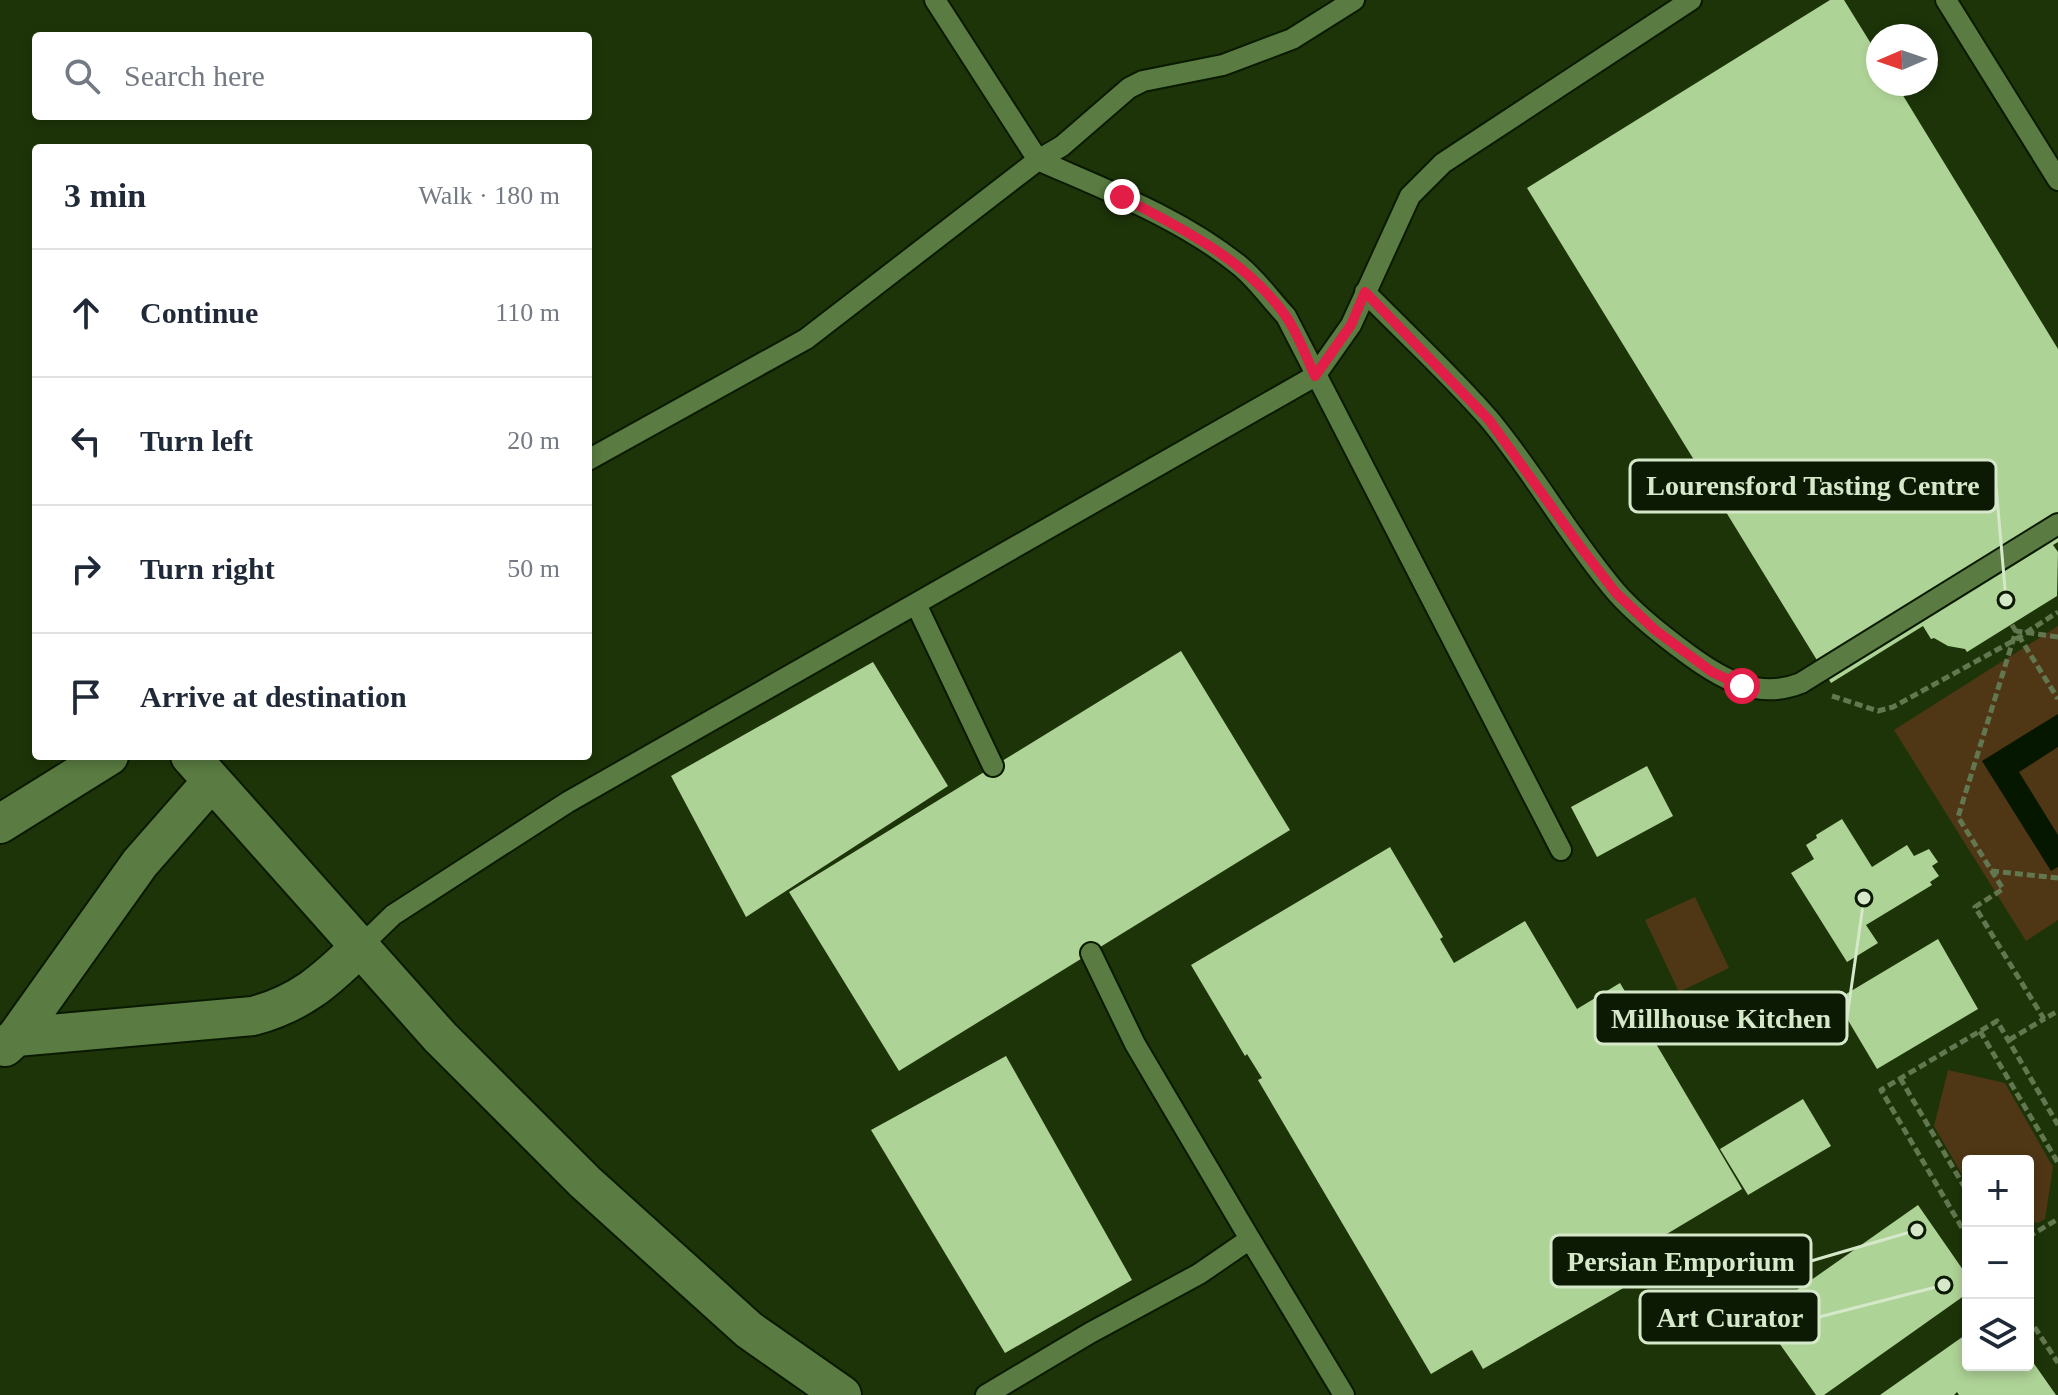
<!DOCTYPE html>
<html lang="en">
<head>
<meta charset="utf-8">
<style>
	:root { --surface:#fff; --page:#f6f6f7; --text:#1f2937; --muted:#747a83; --line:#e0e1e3 }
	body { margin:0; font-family:"Times New Roman",serif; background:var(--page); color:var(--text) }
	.controls { position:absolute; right:24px; bottom:24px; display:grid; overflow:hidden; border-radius:8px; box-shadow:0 4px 12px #0003 }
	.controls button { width:72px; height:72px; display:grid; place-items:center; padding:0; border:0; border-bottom:2px solid var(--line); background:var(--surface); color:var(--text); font:40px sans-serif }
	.compass { position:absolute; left:1866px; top:24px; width:72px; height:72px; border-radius:50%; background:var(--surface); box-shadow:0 4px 12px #0003; rotate:268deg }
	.stop { position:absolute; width:24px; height:24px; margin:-18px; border:6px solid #e11d48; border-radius:50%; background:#fff }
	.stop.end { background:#e11d48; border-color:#fff; box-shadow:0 2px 8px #0008 }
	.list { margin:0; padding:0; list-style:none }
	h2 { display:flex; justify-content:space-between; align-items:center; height:104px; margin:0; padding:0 32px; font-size:34px }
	h2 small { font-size:26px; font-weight:400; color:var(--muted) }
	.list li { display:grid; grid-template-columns:52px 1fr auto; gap:24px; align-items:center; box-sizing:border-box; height:128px; padding:0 32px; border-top:2px solid var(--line) }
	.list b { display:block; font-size:30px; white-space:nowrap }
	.list em { font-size:26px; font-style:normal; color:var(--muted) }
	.icon { flex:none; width:44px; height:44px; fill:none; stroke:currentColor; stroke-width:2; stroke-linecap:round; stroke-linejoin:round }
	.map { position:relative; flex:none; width:2058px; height:1395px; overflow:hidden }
	.search { position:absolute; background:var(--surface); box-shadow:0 4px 12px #0003; left:32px; top:32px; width:560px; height:88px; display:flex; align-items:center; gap:20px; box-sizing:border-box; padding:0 28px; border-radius:8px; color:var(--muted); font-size:30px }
	.panel { position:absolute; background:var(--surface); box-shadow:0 4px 12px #0003; left:32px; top:144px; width:560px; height:616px; border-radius:8px }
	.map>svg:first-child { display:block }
	.green { fill:#4f3715 }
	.water { fill:#061700 }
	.building { fill:#aed396 }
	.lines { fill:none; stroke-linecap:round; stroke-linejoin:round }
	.lane-casing { stroke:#0a1a00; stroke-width:24 }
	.street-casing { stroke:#0a1a00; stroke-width:42 }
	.path { stroke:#627750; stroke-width:5; stroke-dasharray:8 4; stroke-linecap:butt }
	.lane { stroke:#5a7c42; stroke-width:20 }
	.street { stroke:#5a7c42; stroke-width:38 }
	.route { stroke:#e11d48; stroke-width:10 }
	.leader { fill:none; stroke:#d5e8ca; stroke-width:3 }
	.callout-dot { fill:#d5e8ca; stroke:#0c1903; stroke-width:3 }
	.callout { fill:#0c1903; stroke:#d5e8ca; stroke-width:3 }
	.callout-label { font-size:28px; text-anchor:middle; font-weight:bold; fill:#d5e8ca }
</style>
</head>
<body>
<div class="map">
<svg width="2058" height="1395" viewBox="0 0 2058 1395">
	<rect width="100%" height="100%" fill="#1d3408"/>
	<path class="green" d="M 2058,626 L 2058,920 L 2026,941 L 1894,730 Z
		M 1695,897 L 1729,968 L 1679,992 L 1645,920 Z
		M 1948,1070 L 2005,1083 L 2053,1167 L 2045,1219 L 2038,1223 L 2028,1221 L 2028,1161 L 1968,1161 L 1968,1185 L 1934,1126 Z"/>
	<path class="water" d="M 2058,714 L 2058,747 L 2019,772 L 2058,835 L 2058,867 L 2051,871 L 1982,761 Z"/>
	<path class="building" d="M 1830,0 L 1844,0 L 1878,55 L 1878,84 L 1896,84 L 2058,349 L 2058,542 L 2053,545 L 2058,552 L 2057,596 L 1967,652 L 1965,649 L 1948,646 L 1934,638 L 1931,639 L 1923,626 L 1831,683 L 1527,188 Z
		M 1181,651 L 1290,830 L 899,1071 L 789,892 Z
		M 873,662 L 948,786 L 746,917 L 671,776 Z
		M 1647,766 L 1673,816 L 1597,857 L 1571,807 Z
		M 1842,819 L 1872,867 L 1907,845 L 1914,856 L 1929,849 L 1938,862 L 1932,866 L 1939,876 L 1930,882 L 1932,885 L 1866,925 L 1878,943 L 1847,962 L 1791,873 L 1814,859 L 1806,845 L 1817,838 L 1816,835 Z
		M 1390,847 L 1443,937 L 1440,939 L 1454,963 L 1525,921 L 1577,1009 L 1620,983 L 1742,1189 L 1645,1247 L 1658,1268 L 1483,1369 L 1472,1350 L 1431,1374 L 1258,1080 L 1262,1078 L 1247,1054 L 1245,1056 L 1191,965 Z
		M 1938,939 L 1978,1009 L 1877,1069 L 1836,1000 Z
		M 1006,1056 L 1132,1280 L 1005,1353 L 871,1130 Z
		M 1803,1099 L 1831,1146 L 1748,1195 L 1720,1149 Z
		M 1918,1205 L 1968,1277 L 1968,1293 L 1824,1395 L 1816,1395 L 1760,1316 Z
		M 1968,1333 L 1968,1365 L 2028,1365 L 2028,1355 L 2056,1395 L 1959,1395 L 1957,1392 L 1954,1395 L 1880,1395 Z"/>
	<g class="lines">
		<defs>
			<path id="lane" d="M 1946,0 L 2058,180
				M 1038,160 C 1106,190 1181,218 1240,266 C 1257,280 1271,300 1286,316 L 1561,850
				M 1038,160 L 1062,146 L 1129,88 L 1143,81 L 1223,65 L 1292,39 L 1354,0
				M 1365,292 C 1406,334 1451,375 1489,419 C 1535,474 1569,537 1616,592 C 1637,616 1663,636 1689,655 C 1723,680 1759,700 1801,683 L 2058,524
				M 588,460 L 806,339 L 1038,160 L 935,0
				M 916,604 L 993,766
				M 359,948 L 393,915 L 568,802 L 1315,376 L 1351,325 L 1410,196 L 1443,163 L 1691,0
				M 1091,953 L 1135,1044 L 1250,1239
				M 986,1395 L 1090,1333 L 1199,1274 L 1250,1239 L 1344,1395"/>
			<path id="street" d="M 190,756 L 440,1037 L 585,1182 L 749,1330 L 842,1395
				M 0,824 L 109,756
				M 16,1037 L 253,1016 C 301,1003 325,981 359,948
				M 5,1047 L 16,1037 L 140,863 L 212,781"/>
		</defs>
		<use href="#lane" class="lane-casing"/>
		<use href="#street" class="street-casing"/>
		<path class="path" d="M 2012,625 L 2058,699
			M 2058,637 L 2016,631 L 1958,817 L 2003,889 L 1975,907 L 2044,1019 L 2058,1011
			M 1832,696 L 1878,711 L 1893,707 L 2013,641 L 2058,612
			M 1991,871 L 2058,878
			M 1980,1031 L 2058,1163
			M 2009,1040 L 2044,1019
			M 1900,1078 L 1968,1193
			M 2028,1237 L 2058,1219
			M 1968,1238 L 1881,1090 L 1997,1021 L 2058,1125
			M 2028,1317 L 2058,1363"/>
		<use href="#lane" class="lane"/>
		<use href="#street" class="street"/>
	</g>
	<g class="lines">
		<path class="route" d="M 1122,197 C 1181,228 1245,259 1285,315 C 1298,333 1306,357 1315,376 L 1351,325 L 1365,292 L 1489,420 L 1582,549 L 1616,593 L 1655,630 L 1712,672 L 1742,686"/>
	</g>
	<path class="leader" d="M2006 600L1996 486M1864 898L1847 1018M1917 1230L1811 1261M1944 1285L1819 1317"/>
	<g class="callout-dot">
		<circle cx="2006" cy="600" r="8"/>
		<circle cx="1864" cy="898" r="8"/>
		<circle cx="1917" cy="1230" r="8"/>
		<circle cx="1944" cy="1285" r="8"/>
	</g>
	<g class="callout">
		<rect x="1630" y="460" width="366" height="52" rx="8"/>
		<rect x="1595" y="992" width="252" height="52" rx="8"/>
		<rect x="1551" y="1235" width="260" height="52" rx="8"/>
		<rect x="1640" y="1291" width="179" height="52" rx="8"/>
	</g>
	<g class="callout-label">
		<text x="1813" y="495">Lourensford Tasting Centre</text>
		<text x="1721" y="1028">Millhouse Kitchen</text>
		<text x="1681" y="1271">Persian Emporium</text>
		<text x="1730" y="1327">Art Curator</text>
	</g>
</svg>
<div class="controls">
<button>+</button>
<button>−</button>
<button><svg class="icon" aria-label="layers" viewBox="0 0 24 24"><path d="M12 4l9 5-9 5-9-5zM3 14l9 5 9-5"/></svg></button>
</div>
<svg class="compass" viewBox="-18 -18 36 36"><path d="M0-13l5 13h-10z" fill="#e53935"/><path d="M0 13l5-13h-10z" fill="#747a83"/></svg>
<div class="stop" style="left:1742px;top:686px"></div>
<div class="stop end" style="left:1122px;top:197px"></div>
<div class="search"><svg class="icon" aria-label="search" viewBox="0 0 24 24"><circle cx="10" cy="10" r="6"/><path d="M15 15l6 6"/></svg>Search here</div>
<section class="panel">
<h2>3 min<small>Walk · 180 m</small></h2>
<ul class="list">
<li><svg class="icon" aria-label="ahead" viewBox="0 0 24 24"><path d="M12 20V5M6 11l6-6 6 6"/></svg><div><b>Continue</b></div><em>110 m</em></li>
<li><svg class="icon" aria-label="left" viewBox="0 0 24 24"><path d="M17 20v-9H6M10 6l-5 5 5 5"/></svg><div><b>Turn left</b></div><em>20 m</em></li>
<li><svg class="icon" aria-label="right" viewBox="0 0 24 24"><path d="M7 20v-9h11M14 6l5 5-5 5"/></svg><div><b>Turn right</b></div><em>50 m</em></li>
<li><svg class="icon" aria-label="arrive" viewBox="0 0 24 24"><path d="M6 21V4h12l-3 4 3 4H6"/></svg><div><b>Arrive at destination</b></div></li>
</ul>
</section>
</div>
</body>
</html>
